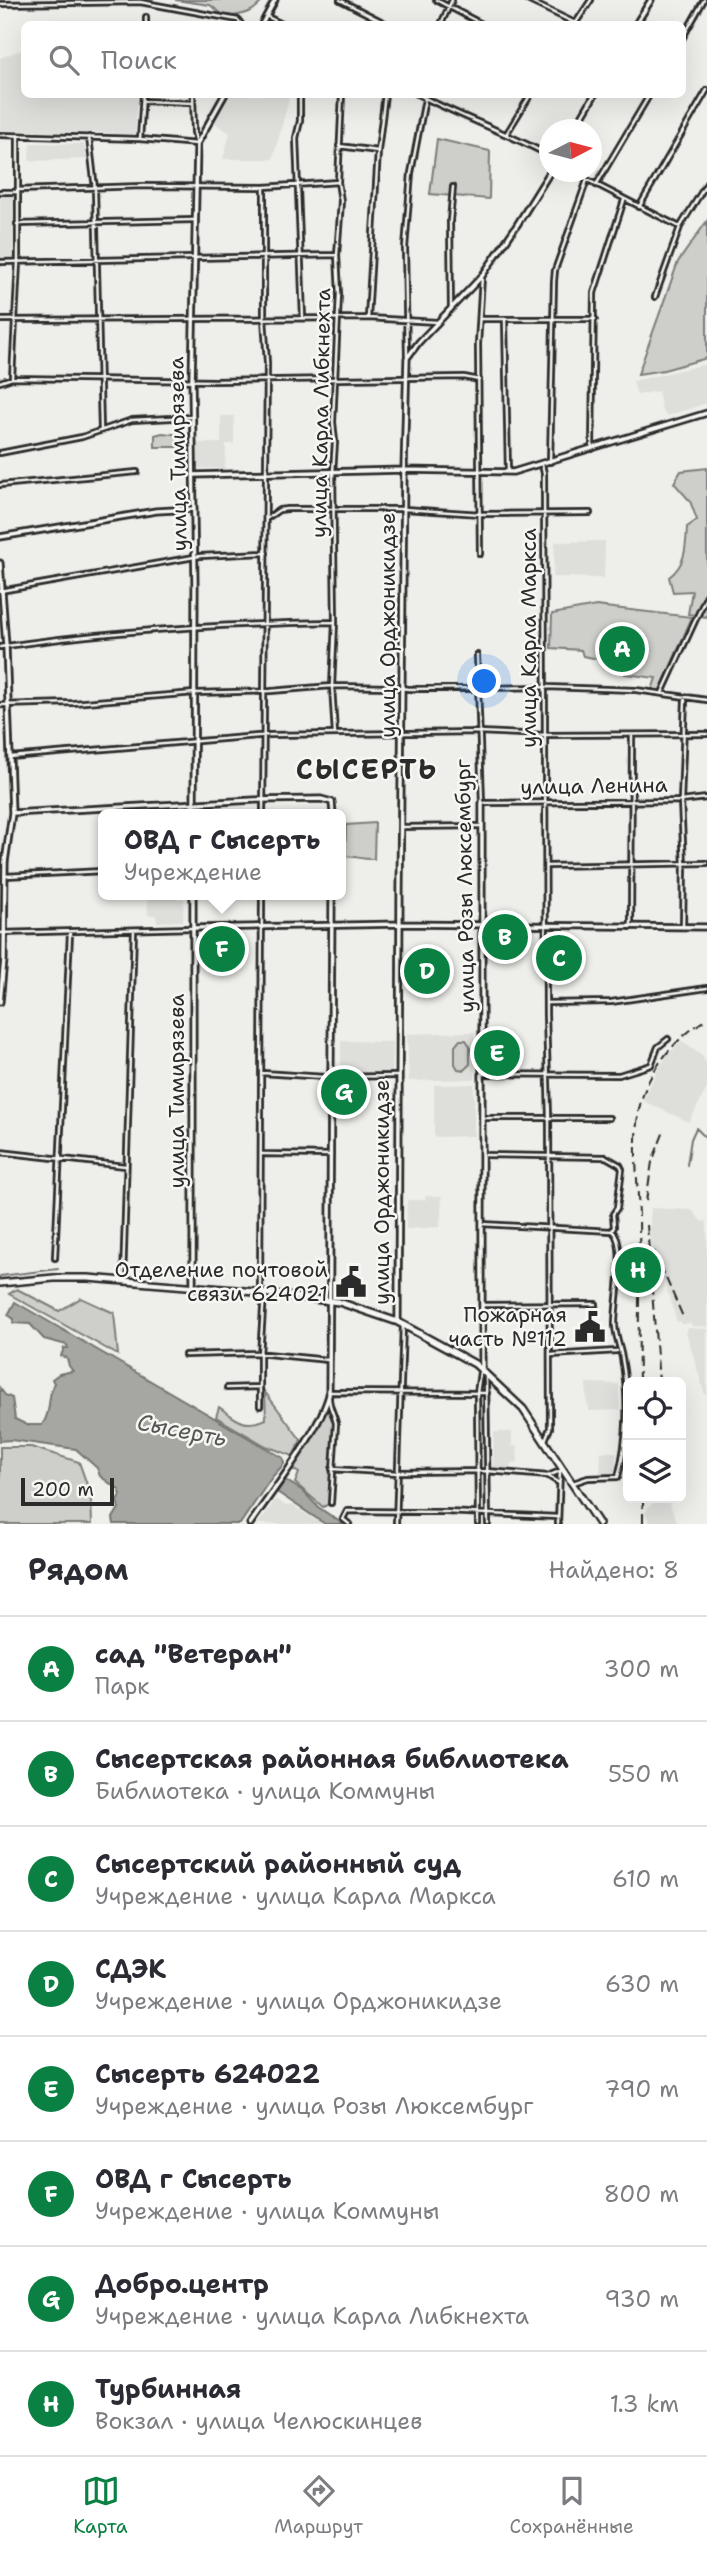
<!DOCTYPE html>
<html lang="ru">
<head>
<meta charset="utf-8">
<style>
	:root { --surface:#fff; --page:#f7f7f7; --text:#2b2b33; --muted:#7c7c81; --line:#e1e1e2; --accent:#0b8043 }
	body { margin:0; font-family:"Shantell Sans",sans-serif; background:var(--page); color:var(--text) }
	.controls { position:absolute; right:21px; bottom:21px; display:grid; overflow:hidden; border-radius:10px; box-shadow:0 7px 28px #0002 }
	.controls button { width:63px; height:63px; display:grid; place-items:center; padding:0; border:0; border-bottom:2px solid var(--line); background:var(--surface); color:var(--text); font:35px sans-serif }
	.compass { position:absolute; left:539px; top:119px; width:63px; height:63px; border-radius:50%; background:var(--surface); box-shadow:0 7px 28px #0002; rotate:84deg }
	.scale { position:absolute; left:21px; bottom:18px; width:93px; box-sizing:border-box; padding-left:7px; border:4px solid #2b2b2b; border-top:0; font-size:19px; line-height:24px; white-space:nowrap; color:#2b2b2b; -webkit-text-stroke:5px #f6f6f2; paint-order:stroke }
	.you { position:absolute; left:485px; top:682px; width:24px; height:24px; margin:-18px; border:5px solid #fff; border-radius:50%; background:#1a73e8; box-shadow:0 0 0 10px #1a73e833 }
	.badge { display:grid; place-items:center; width:46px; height:46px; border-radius:50%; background:var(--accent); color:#fff; font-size:23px; font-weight:700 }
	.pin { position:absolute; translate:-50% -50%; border:4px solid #fff; box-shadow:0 2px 7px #0006 }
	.popup { position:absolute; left:98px; top:809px; width:248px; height:91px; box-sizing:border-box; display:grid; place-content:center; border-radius:10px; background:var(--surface); filter:drop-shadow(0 2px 5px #0005); font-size:23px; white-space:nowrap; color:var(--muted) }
	.popup b { font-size:26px; color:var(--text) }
	.popup::after { content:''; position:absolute; left:50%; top:100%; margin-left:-14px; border:14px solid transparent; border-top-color:var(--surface) }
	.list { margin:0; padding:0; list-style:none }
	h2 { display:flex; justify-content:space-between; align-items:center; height:91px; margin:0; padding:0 28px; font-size:30px }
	h2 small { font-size:23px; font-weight:400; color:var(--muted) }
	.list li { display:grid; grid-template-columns:46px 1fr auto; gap:21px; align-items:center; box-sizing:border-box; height:105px; padding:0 28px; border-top:2px solid var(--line) }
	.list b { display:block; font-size:26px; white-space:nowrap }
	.list p { margin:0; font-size:23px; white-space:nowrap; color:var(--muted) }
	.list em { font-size:23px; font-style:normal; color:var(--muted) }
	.icon { flex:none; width:38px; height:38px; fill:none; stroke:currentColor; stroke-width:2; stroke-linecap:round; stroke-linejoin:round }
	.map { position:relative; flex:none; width:707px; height:1524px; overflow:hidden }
	.search { position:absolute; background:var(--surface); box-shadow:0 7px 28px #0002; left:21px; right:21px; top:21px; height:77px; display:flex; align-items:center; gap:18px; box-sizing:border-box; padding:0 24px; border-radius:10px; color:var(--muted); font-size:26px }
	.sheet { height:931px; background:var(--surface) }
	nav { display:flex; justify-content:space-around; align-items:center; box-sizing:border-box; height:98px; border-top:2px solid var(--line); background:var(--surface); font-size:19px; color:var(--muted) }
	nav a { display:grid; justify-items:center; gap:4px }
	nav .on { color:var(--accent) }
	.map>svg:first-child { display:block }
	.built { fill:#dededb }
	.green { fill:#cececa; stroke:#7c7c7a; stroke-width:2 }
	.water { fill:#a6a6a3; stroke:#757573; stroke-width:2 }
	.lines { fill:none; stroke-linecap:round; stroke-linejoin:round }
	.stream { stroke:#757573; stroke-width:2 }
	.minor-casing { stroke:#2b2b2b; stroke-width:8 }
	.tertiary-casing { stroke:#2b2b2b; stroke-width:9 }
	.secondary-casing { stroke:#2b2b2b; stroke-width:9 }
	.primary-casing { stroke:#2b2b2b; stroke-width:10 }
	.minor { stroke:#f6f6f2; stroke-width:2.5 }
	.tertiary { stroke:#f6f6f2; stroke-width:3.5 }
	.secondary { stroke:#f6f6f2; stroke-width:3.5 }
	.primary { stroke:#f6f6f2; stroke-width:5 }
	.rail { stroke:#2b2b2b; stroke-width:2; stroke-dasharray:10 5; stroke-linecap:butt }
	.labels { text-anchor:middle; stroke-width:5; stroke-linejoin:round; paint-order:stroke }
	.street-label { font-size:21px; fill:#2b2b2b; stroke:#f6f6f2 }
	.poi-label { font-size:21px; fill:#2b2b2b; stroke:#f6f6f2; text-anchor:end }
	.water-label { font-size:23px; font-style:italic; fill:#565655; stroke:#f6f6f2 }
	.district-label { font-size:28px; font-weight:bold; letter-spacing:2px; fill:#2b2b2b; stroke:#f6f6f2 }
</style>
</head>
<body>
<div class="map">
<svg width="707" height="1524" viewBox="0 0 707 1524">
	<rect width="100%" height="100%" fill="#eeeeea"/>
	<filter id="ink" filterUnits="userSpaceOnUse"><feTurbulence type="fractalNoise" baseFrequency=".0143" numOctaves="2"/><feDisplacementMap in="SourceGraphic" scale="14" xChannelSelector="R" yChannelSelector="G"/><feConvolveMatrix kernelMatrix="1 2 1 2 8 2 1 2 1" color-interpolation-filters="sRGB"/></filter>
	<g filter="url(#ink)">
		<path class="built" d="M 24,49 L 24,94 L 138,95 L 135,134 L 0,130 L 0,58 Z
			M 228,95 L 290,95 L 273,159 L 223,159 L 230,133 L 213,122 Z
			M 30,143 L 84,144 L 87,159 L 29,161 Z
			M 0,195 L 14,195 L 13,257 L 0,258 Z
			M 707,364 L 707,403 L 667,416 L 662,411 L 658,391 L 637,395 L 633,381 Z
			M 221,416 L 234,416 L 234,444 L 226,444 L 225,469 L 196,468 L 196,443 L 221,443 Z
			M 605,541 L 604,578 L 553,577 L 555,542 Z
			M 147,898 L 184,899 L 183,921 L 157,922 L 156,915 L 148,915 Z
			M 474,1032 L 475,1079 L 409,1081 L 407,1034 Z
			M 341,1041 L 393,1042 L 392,1073 L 341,1072 Z
			M 682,1041 L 702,1056 L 707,1065 L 707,1088 L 689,1122 L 643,1101 L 657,1071 L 669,1053 Z
			M 474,1084 L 474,1136 L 434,1137 L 434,1085 Z
			M 426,1196 L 442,1196 L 440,1227 L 406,1229 L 407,1200 L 425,1200 Z
			M 651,1208 L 692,1210 L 701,1221 L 707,1222 L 707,1327 L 692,1326 L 690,1323 L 681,1324 L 681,1321 L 677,1322 L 660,1268 L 650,1247 L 652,1245 L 649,1237 Z
			M 688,1328 L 707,1329 L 707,1395 L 705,1395 L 686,1332 Z
			M 586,1383 L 619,1384 L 620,1410 L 589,1411 L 589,1405 L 587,1404 Z
			M 494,1432 L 512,1432 L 512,1446 L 517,1446 L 518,1463 L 511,1463 L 510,1469 L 493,1468 Z
			M 601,1452 L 616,1452 L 615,1475 L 600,1475 Z
			M 667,1498 L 678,1524 L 651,1524 L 645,1513 L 650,1505 Z
			M 276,1499 L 286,1506 L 292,1505 L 322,1524 L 258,1524 Z"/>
		<path class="green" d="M 175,0 L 263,0 C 254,13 242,15 226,17 L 210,5 Z
			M 437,139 L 490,151 L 489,199 L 430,194 Z
			M 707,221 L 707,358 L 664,370 L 638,374 L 678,262 Z
			M 162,433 L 181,435 L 181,447 L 155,447 L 155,435 Z
			M 707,468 L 707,617 L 688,614 L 692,591 L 673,592 L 669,577 C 686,565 686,546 687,527 L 697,520 L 690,501 L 674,483 L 681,471 Z
			M 596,606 L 692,617 L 660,691 L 652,690 L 656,678 L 625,674 L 626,664 L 583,656 L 581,650 L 551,648 L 552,614 Z
			M 375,823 L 374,859 C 363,860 356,856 345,856 L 346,825 Z
			M 460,1040 L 466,1040 L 470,1046 L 470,1064 L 464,1070 L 458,1069 L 455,1064 L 455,1046 Z
			M 17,1289 L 59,1311 L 81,1298 L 114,1313 L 118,1355 L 9,1294 Z
			M 265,1392 L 301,1440 L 293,1456 L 266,1446 L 216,1417 L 219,1407 C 236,1419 244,1429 266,1419 Z
			M 479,1394 L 486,1395 L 486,1448 L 480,1448 Z
			M 328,1408 L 334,1418 L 334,1429 L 329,1504 L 323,1507 L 295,1483 L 299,1473 L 292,1469 Z
			M 31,1447 L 79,1462 L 91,1496 L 92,1524 L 0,1524 L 0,1447 Z"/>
		<path class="water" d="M 15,1302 L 283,1458 L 284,1464 L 272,1477 L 240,1524 L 114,1524 L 113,1518 L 119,1508 L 117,1501 L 121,1495 L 119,1490 L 100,1476 L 97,1468 L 76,1449 L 11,1440 L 0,1441 L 0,1388 L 5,1395 L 12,1398 L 15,1419 L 27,1425 L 42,1425 C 52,1411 47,1396 54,1383 L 52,1379 L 59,1374 L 73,1371 L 69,1366 L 67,1358 L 61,1356 L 64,1348 L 68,1348 L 67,1345 L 44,1339 L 30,1324 L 13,1323 L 14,1319 L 8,1315 Z
			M 285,1480 L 303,1491 L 318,1507 L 343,1524 L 325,1524 L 277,1492 Z"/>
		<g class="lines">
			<path class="stream" d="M 687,1165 L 691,1139 L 696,1128 L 707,1139
				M 0,1276 L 58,1269"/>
			<defs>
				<path id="minor" d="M 340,0 L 387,24
					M 436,0 L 482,24
					M 527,0 L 577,24
					M 0,4 L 140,2 L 238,20 L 241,24
					M 266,16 L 282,24
					M 146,17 L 146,24
					M 441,24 L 452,0
					M 575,24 L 591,0
					M 682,39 L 704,0
					M 300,94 L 300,121 L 296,138 L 303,318
					M 417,94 C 461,117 506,132 550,156
					M 143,101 L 193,103
					M 507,133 L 531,94
					M 0,135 L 140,139 L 197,144 L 194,132 L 193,94
					M 89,137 L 95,189 L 101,430
					M 140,139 L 143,94
					M 339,146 L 378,151
					M 572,172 L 680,227
					M 596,185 L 650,94
					M 17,190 L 144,186 L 264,187 L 338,182
					M 0,192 L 17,192
					M 639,207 L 707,90
					M 17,224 L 194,220
					M 0,262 L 336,255
					M 655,297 L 680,227 L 707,183
					M 451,309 L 450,221 L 453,187
					M 368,318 L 378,151 L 385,94
					M 480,319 L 595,319
					M 0,320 L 368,318 L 437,322
					M 505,320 L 508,472
					M 407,356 L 405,248 L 411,173 L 425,99
					M 12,378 L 18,262 L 18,137
					M 0,382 L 12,378 L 215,381 L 464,377 L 479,380
					M 592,449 L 594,293 L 624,200
					M 0,453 L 82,437 L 132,420 L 192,417
					M 550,462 L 554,281 L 555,270 L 587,180
					M 542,465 L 544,473 L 546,1015 L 549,1117 L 550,1428 L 545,1440
					M 0,485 L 137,472
					M 266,519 L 279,510 L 287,509 L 404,509 L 481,514 L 590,513
					M 480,554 L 478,344 L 482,277
					M 0,591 L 200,556 L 266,553
					M 0,647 C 111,630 223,624 335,622
					M 477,655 L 482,803 L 681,801 L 707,798
					M 662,693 L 707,595
					M 0,705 L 73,703 L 195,693 L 271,691 L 332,686 L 391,687 L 409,689 L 546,687 L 636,690 L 707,700
					M 335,734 L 332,686 L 335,622 L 333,472 L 335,442 L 333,422 L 339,294 L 337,255 L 341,201 L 338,182 L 342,94
					M 10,757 L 270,735 L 479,732 L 546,735 L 707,734
					M 263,814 L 267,363 L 264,318 L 264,187
					M 402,827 L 482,826
					M 547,866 L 707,863
					M 5,876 L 103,871
					M 631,927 L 632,735
					M 683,927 L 684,865 L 681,801 L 685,700
					M 0,933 L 193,928
					M 546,1003 L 611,1002 L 707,988
					M 262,1073 L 325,1077 L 398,1076
					M 482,1074 L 619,1075 L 651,1065 L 658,1047 L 668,1039
					M 483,1118 L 609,1118
					M 0,1152 L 125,1166
					M 262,1154 L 331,1155
					M 482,1155 L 605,1157
					M 482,1224 L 612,1231
					M 55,1258 L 70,933
					M 123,1280 L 134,930
					M 260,1292 L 262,895
					M 484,1305 L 596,1304
					M 185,1355 L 257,1353 L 328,1360
					M 551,1355 L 617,1351
					M 486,1376 L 488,1524
					M 227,1388 L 260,1387
					M 329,1392 L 487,1393
					M 329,1398 C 329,1407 334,1414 336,1423 L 331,1503
					M 260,1406 L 260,1355 L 264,1294
					M 332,1469 L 398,1473
					M 400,1472 L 487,1471 L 548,1476 L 560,1471
					M 548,1476 L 559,1483
					M 573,1483 L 588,1478 L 618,1477 C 628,1440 629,1396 622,1358 C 620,1347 616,1338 615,1326 C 614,1306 628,1244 612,1231 L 614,1227 L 613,1214 L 617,1208 L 622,1169 L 620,1165 L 606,1157
					M 349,1524 L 343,1519 L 347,1511 L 445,1512 L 558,1517
					M 396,1524 L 403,1325
					M 478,1524 L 477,1393 L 480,1372
					M 558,1524 L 560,1471"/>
				<path id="tertiary" d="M 262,24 L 275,0
					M 636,24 L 651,0
					M 574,130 L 595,94
					M 197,144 L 225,94
					M 193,475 L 404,470 L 513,472 L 707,413
					M 0,537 L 156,511 L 194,509
					M 0,563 L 6,646 L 12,813 L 5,862 L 4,960 L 0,1002
					M 482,803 L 482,1370
					M 12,813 L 255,800 L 321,799 L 332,802 L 333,814
					M 193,928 L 400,924 L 707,927
					M 398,1322 L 400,890 L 404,470 L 407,358 L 419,342 L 482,276 L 517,225 L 550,172
					M 250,1524 C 273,1490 319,1432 329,1395 L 332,895"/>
				<path id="secondary" d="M 194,814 L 195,586 L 192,380 L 197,144
					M 193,1286 L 193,895"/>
				<path id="primary" d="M 0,1283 L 54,1278 L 88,1278 L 236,1290 L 339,1302 L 398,1322 L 475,1364 L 523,1409 L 599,1524"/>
			</defs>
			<use href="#minor" class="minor-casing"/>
			<use href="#tertiary" class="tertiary-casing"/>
			<use href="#secondary" class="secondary-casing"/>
			<use href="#primary" class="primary-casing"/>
			<use href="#minor" class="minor"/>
			<use href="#tertiary" class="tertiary"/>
			<use href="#secondary" class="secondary"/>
			<use href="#primary" class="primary"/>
			<path class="rail" d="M 646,1201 L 652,1162 L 664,1131
				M 647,1225 L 659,1382
				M 654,1251 L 684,1319
				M 639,1382 C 638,1327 640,1272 639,1217 C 638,1183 632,1138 640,1105 C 649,1069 675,1038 707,1019
				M 643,1498 L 643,1524"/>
		</g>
	</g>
	<defs>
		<symbol id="civic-bare" viewBox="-9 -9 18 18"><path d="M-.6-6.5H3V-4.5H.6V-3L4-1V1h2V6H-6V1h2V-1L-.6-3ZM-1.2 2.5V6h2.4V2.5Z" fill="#2b2b2b" stroke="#f6f6f2" stroke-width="2.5" paint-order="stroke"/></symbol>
	</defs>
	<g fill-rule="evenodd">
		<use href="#civic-bare" x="329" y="1260" width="44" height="44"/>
		<use href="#civic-bare" x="568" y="1305" width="44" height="44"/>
	</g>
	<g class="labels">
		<g class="street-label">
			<text transform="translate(321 413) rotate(-89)" y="7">улица Карла Либкнехта</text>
			<text transform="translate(178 454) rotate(-91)" y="7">улица Тимирязева</text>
			<text transform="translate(388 625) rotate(-90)" y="7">улица Орджоникидзе</text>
			<text transform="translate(529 638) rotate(-90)" y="7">улица Карла Маркса</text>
			<text transform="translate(594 786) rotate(-1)" y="7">улица Ленина</text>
			<text transform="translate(465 886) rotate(-91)" y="7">улица Розы Люксембург</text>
			<text transform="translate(177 1091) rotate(-90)" y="7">улица Тимирязева</text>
			<text transform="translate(382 1192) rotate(-90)" y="7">улица Орджоникидзе</text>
		</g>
		<g class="poi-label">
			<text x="328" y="1277">Отделение почтовой<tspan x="328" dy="24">связи 624021</tspan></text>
			<text x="567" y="1322">Пожарная<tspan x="567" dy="24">часть №112</tspan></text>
		</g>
		<g class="water-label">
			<text transform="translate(182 1430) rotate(11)" y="8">Сысерть</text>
		</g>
		<g class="district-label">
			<text x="367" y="779">СЫСЕРТЬ</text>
		</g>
	</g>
</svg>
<div class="controls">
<button><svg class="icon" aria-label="locate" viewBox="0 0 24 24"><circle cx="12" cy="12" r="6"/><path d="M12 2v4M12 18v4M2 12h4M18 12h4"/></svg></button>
<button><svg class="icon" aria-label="layers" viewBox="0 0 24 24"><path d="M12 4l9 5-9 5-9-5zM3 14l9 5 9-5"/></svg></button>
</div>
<svg class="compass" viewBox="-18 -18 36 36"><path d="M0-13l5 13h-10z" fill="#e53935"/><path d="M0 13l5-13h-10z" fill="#7c7c81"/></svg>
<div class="scale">200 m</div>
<div class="you"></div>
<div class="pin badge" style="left:622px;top:649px">A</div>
<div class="pin badge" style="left:505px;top:937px">B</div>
<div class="pin badge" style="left:559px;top:958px">C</div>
<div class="pin badge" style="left:427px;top:971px">D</div>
<div class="pin badge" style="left:497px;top:1053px">E</div>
<div class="pin badge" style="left:222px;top:949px">F</div>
<div class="popup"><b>ОВД г Сысерть</b>Учреждение</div>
<div class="pin badge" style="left:344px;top:1092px">G</div>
<div class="pin badge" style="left:638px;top:1270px">H</div>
<div class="search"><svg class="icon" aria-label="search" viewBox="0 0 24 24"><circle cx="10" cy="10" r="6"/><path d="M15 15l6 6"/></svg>Поиск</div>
</div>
<section class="sheet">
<h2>Рядом<small>Найдено: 8</small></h2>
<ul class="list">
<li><span class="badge">A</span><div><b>сад &quot;Ветеран&quot;</b><p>Парк</p></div><em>300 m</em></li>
<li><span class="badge">B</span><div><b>Сысертская районная библиотека</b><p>Библиотека · улица Коммуны</p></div><em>550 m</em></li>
<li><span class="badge">C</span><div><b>Сысертский районный суд</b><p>Учреждение · улица Карла Маркса</p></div><em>610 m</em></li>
<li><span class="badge">D</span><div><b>СДЭК</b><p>Учреждение · улица Орджоникидзе</p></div><em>630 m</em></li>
<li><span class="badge">E</span><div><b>Сысерть 624022</b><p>Учреждение · улица Розы Люксембург</p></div><em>790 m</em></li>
<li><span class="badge">F</span><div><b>ОВД г Сысерть</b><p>Учреждение · улица Коммуны</p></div><em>800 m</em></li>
<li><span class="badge">G</span><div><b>Добро.центр</b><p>Учреждение · улица Карла Либкнехта</p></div><em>930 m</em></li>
<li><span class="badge">H</span><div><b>Турбинная</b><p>Вокзал · улица Челюскинцев</p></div><em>1.3 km</em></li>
</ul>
</section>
<nav>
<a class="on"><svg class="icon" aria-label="map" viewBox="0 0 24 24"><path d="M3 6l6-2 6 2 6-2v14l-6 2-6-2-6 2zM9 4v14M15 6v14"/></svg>Карта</a>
<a><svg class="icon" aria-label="directions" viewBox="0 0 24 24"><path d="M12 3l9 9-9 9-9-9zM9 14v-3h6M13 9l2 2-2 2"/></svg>Маршрут</a>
<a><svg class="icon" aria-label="saved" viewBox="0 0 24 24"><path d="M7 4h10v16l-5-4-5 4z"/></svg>Сохранённые</a>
</nav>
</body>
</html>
